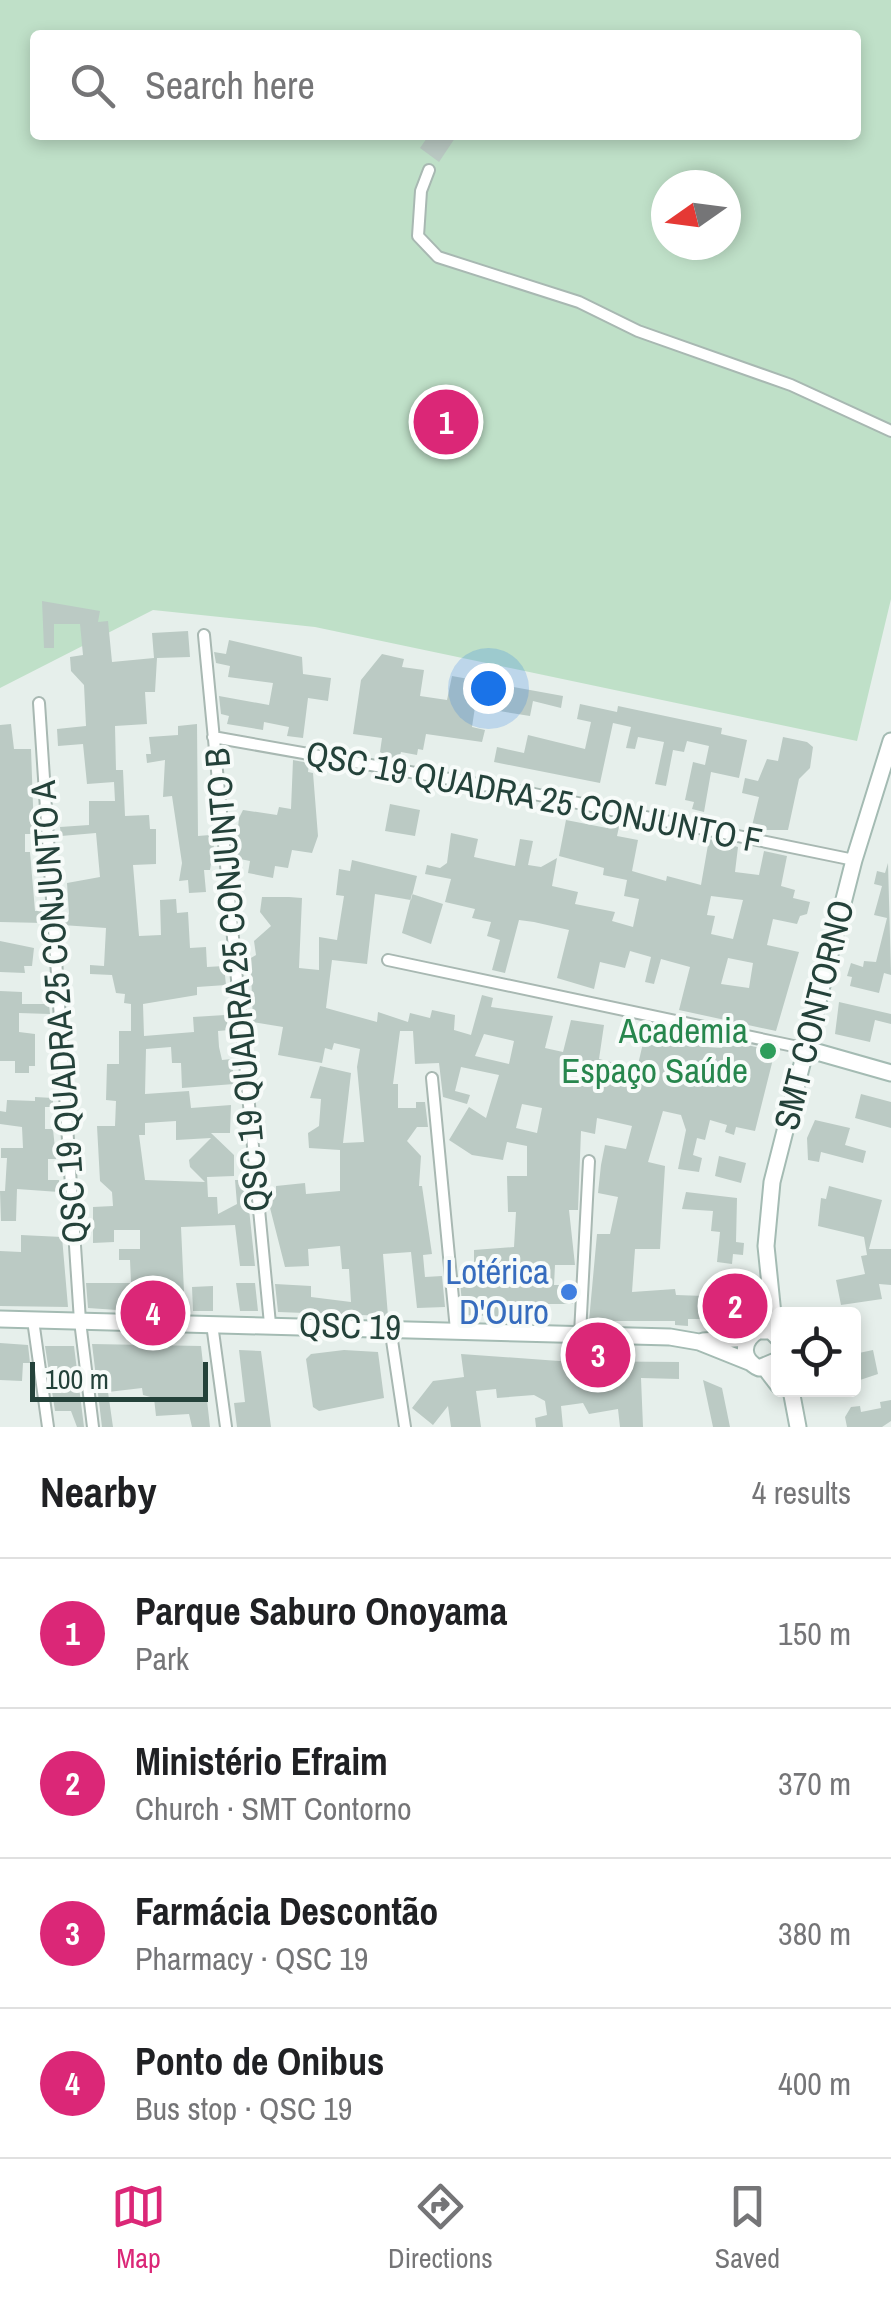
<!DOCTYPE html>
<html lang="en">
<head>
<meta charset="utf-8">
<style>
	:root { --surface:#fff; --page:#f2f2f2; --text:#202124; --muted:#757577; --line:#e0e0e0; --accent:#db2777 }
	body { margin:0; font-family:"Archivo Narrow",sans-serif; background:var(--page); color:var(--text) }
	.controls { position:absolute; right:30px; bottom:30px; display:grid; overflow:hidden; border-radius:10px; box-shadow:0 5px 15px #0003 }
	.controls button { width:90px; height:90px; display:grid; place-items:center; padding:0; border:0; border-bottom:2px solid var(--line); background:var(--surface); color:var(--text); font:50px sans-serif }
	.compass { position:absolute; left:651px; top:170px; width:90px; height:90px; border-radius:50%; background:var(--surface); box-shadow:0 5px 15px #0003; rotate:256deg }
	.scale { position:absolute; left:30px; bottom:25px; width:178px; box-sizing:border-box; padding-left:10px; border:5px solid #24423a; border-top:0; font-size:28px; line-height:35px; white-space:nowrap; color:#24423a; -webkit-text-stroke:8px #f7fbf9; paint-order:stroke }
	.you { position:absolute; left:488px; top:688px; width:35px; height:35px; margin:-25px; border:8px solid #fff; border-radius:50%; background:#1a73e8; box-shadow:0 0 0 15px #1a73e833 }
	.badge { display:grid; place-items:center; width:65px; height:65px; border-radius:50%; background:var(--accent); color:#fff; font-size:32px; font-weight:700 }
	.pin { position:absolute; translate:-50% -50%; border:5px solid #fff; box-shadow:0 2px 10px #0006 }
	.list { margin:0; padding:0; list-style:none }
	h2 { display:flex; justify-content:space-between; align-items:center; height:130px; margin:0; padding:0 40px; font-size:42px }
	h2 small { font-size:32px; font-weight:400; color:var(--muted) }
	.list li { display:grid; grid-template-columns:65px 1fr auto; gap:30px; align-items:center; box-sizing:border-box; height:150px; padding:0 40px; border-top:2px solid var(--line) }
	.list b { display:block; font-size:38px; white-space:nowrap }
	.list p { margin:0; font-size:32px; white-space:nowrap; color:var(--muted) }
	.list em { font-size:32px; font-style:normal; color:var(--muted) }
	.icon { flex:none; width:55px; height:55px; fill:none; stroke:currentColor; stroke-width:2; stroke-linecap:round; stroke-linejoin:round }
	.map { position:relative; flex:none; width:891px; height:1427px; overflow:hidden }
	.search { position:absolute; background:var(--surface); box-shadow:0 5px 15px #0003; left:30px; right:30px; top:30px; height:110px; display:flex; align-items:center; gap:25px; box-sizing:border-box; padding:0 35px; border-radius:10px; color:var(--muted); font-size:38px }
	.sheet { height:730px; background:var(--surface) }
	nav { display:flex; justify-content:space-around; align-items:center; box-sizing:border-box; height:140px; border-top:2px solid var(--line); background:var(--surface); font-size:28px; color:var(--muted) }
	nav a { display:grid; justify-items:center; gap:5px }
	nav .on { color:var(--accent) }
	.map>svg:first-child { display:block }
	.green { fill:#bfe0c8; fill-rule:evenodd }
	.building { fill:#bbcac4; fill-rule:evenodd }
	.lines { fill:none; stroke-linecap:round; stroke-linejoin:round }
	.street-casing { stroke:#a8b8b2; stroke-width:14 }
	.secondary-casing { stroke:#a4bbb3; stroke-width:19 }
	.street { stroke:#fff; stroke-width:10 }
	.secondary { stroke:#fff; stroke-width:15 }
	.leisure-dot { fill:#2e9e5b; stroke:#f7fbf9; stroke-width:4 }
	.shop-dot { fill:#3f7fe0; stroke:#f7fbf9; stroke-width:4 }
	.labels { text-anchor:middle; stroke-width:8; stroke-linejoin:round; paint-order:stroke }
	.street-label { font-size:35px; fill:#24423a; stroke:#f7fbf9 }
	.leisure-label { font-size:35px; fill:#27864d; stroke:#f7fbf9; text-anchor:end }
	.shop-label { font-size:35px; fill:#366cbe; stroke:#f7fbf9; text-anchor:end }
</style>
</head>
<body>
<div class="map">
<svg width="891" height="1427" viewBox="0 0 891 1427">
	<rect width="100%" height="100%" fill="#e6efeb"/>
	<path class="green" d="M 0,0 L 891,0 L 891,599 L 857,741 L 315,627 L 153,610 L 0,688 ZM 35,35 L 856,35 L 856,135 L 35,135 ZM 666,185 L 726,185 L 726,245 L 666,245 Z"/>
	<path class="building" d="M 429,135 L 457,135 L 439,162 L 420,148 Z
		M 42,601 L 100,611 L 98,622 L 108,621 L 112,662 L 154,658 L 152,633 L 188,631 L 190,657 L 157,658 L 155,692 L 145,692 L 147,724 L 115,726 L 116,770 L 123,770 L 125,816 L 149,815 L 150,829 L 156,829 L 156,864 L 133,865 L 139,936 L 161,935 L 160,900 L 176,899 L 177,913 L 188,912 L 190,948 L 206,947 L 207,967 L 224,966 L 226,985 L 197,987 L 197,995 L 143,1004 L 144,1036 L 194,1032 L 193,1017 L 225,1015 L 229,1030 L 218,1031 L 219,1047 L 222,1060 L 232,1059 L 234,1084 L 182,1088 L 181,1063 L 172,1063 L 171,1047 L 146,1049 L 145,1094 L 189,1091 L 191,1108 L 231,1105 L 230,1133 L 211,1133 L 234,1155 L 234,1176 L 207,1177 L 208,1197 L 217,1197 L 218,1214 L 237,1204 L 235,1180 L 246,1180 L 255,1266 L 240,1266 L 235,1225 L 181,1227 L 184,1292 L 174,1292 L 174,1301 L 146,1301 L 146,1312 L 88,1308 L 86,1283 L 131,1283 L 130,1260 L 119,1260 L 119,1249 L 140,1249 L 140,1230 L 114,1230 L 114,1242 L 93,1243 L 93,1207 L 113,1206 L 112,1192 L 100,1181 L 97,1126 L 115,1126 L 116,1101 L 106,1100 L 107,1064 L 119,1064 L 119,1031 L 131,1031 L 131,1004 L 124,1003 L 125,994 L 116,993 L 112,975 L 90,974 L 90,965 L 104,966 L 106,928 L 62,925 L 69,914 L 67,883 L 100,877 L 96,833 L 61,836 L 60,827 L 89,825 L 89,801 L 115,801 L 114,782 L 87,784 L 83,744 L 58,746 L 57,729 L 86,726 L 84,685 L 71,671 L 70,657 L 83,655 L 80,624 L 54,624 L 54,648 L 44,648 ZM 176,1121 L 176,1140 L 211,1138 L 189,1160 L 190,1167 L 205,1182 L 145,1180 L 139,1135 L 145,1135 L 145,1123 Z
		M 229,640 L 302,657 L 303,674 L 331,678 L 328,701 L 308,698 L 303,738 L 287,736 L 289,727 L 264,722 L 263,730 L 227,724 L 229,716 L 221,714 L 219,696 L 269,705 L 273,683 L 228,677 L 230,666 L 216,663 L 214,652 L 226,654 Z
		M 382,654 L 404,659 L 402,667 L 424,670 L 420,696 L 447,700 L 452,676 L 563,696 L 561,708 L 533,701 L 530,716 L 475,707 L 472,727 L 485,730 L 482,742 L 426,734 L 423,750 L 418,749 L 417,755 L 401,752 L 399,759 L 389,757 L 380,752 L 382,738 L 353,734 L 361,680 Z
		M 580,704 L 617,712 L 618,706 L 722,728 L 721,734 L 747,740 L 739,778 L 711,772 L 704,812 L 692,809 L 694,802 L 685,800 L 693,762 L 705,765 L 709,746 L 687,741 L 684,752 L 673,750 L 666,786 L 655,784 L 664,742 L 638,737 L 635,749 L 626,748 L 631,727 L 613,723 L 600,783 L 494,762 L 497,747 L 524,753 L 528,735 L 585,749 L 591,722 L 577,719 Z
		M 11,724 L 14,749 L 31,749 L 34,834 L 25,834 L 25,852 L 30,852 L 35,911 L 44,911 L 44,923 L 0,922 L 0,725 Z
		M 197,724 L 198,836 L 210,835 L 214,845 L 210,870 L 204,870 L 206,892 L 189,893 L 188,880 L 179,881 L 182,863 L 172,796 L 163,797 L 165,760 L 147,763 L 146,754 L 151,754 L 149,737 L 178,735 L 178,726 Z
		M 783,737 L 807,742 L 813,747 L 810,768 L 799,779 L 788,830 L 751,830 L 759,797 L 742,793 L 745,778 L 758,781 L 767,759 L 778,761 Z
		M 293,760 L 309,763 L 308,772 L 313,773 L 318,836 L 312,853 L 292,850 L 288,868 L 275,866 L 273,878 L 248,873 L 250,861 L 235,858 L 239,818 L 243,810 L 277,815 L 279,807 L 291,809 Z
		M 390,804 L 420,810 L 415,836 L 385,831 Z
		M 566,820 L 607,828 L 608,820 L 620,822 L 617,836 L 638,840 L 632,871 L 666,881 L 667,876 L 701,885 L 709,839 L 738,847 L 735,872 L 759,875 L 764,851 L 787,856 L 781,886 L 795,890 L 793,898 L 810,902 L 807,914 L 800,916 L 797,924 L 773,919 L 767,945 L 799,952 L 776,1031 L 679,1010 L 690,967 L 661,959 L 654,984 L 645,982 L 651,957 L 630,951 L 625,968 L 600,962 L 594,989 L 557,978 L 569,930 L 534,922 L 519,920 L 505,973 L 492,970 L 500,940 L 487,936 L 491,922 L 472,918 L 475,909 L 445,902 L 451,879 L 425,874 L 427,865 L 440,868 L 447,863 L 451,833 L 478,839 L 474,857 L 515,866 L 520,839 L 533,841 L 528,865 L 541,867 L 557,858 L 552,886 L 578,892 L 575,904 L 615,912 L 612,921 L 633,927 L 639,899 L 624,896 L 627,880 L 603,875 L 604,868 L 559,856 ZM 711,896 L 743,900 L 733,939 L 711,934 L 715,916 L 707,915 ZM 728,958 L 753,963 L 749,988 L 721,984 Z
		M 352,860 L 417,876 L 411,900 L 375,894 L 367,964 L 332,960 L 326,1008 L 377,1022 L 378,1012 L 408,1022 L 410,1013 L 430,1018 L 432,1010 L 455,1015 L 454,1030 L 471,1035 L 482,995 L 493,998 L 491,1007 L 553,1016 L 545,1048 L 563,1052 L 571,1020 L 604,1025 L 599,1059 L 637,1069 L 646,1030 L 707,1047 L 722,1048 L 724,1040 L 775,1051 L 755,1131 L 736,1127 L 734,1135 L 725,1132 L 727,1125 L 710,1120 L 705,1140 L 697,1138 L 693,1155 L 702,1158 L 699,1172 L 678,1169 L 686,1130 L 681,1115 L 663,1111 L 648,1162 L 665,1166 L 660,1249 L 635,1249 L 632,1292 L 675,1289 L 676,1295 L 704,1296 L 704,1291 L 713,1291 L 713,1282 L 738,1279 L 741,1292 L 754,1292 L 751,1319 L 742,1327 L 718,1326 L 718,1319 L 688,1319 L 688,1326 L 675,1325 L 675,1321 L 589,1321 L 597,1234 L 610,1234 L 618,1197 L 598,1193 L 601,1165 L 605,1145 L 626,1149 L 632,1126 L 597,1118 L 595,1134 L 581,1131 L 578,1210 L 569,1210 L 575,1265 L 555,1265 L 554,1285 L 574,1285 L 573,1304 L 540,1304 L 540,1318 L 463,1315 L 459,1269 L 474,1270 L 474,1250 L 514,1247 L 516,1212 L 508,1212 L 507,1176 L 527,1176 L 527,1146 L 507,1142 L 503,1160 L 472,1155 L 449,1140 L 469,1107 L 486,1118 L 499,1075 L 461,1067 L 455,1091 L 470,1095 L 467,1104 L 443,1097 L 439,1063 L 415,1064 L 413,1031 L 400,1031 L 393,1084 L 398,1084 L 398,1108 L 416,1108 L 416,1102 L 425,1102 L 428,1127 L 417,1127 L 407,1141 L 421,1156 L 419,1186 L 422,1186 L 432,1254 L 423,1255 L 425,1277 L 442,1276 L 445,1307 L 417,1308 L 411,1252 L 383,1254 L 388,1316 L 278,1312 L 275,1284 L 311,1286 L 311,1297 L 351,1302 L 349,1269 L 342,1269 L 340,1246 L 308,1249 L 309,1266 L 285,1267 L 266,1192 L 276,1191 L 276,1186 L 305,1183 L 306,1194 L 340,1191 L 340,1150 L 309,1148 L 308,1133 L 319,1126 L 321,1099 L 310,1098 L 320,1066 L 351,1073 L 343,1143 L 364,1142 L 357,1067 L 360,1049 L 334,1043 L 332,1050 L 325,1048 L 322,1063 L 278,1055 L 283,1027 L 253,1022 L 251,972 L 245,971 L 244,962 L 256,955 L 254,941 L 271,926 L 260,912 L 262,897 L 289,897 L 302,898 L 299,968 L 319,970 L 319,937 L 337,940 L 344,896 L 336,895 L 339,869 L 350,871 ZM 484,1034 L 514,1041 L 509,1064 L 475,1056 ZM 522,1104 L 542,1108 L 537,1133 L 516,1128 Z
		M 888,863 L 891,975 L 884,973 L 879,993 L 850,986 L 852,977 L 847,976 L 851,963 L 863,967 L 864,961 L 876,962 L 887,918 L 874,915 L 882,886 L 874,884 L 877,871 L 885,873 Z
		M 412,894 L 443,904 L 431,944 L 402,933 Z
		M 0,941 L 34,948 L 32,966 L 24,966 L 25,973 L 0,972 Z
		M 0,991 L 22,992 L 22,1004 L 49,1004 L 50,1014 L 19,1013 L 19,1032 L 35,1034 L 35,1066 L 29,1066 L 29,1073 L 15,1073 L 15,1061 L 0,1061 Z
		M 839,1002 L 891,1014 L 891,1024 L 875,1020 L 870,1042 L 835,1034 Z
		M 861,1094 L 891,1102 L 891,1128 L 855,1118 Z
		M 35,1097 L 53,1098 L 53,1107 L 45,1107 L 45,1129 L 53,1129 L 56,1159 L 48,1159 L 48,1180 L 59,1180 L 59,1192 L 17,1189 L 16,1221 L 1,1221 L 0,1191 L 5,1191 L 7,1158 L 1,1158 L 1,1148 L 23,1148 L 22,1127 L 0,1124 L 0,1111 L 6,1112 L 7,1100 L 35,1101 Z
		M 815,1120 L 850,1128 L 845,1145 L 866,1151 L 863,1163 L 821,1152 L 819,1162 L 808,1160 L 807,1138 Z
		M 719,1156 L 746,1163 L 741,1183 L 715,1176 Z
		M 829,1186 L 882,1200 L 869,1249 L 891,1249 L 891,1285 L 879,1284 L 882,1299 L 841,1305 L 836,1280 L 865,1274 L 861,1256 L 867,1255 L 864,1237 L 818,1226 L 821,1198 L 826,1199 Z
		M 686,1192 L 737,1198 L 736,1242 L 744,1243 L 743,1255 L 733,1254 L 732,1264 L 717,1262 L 720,1232 L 711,1231 L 713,1211 L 682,1209 Z
		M 21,1235 L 62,1237 L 68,1307 L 0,1306 L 0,1251 L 21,1252 Z
		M 236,1283 L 255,1283 L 258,1311 L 240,1311 Z
		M 213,1286 L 213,1311 L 193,1311 L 192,1287 Z
		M 0,1343 L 28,1345 L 30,1363 L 23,1363 L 22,1381 L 0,1380 Z
		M 92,1344 L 201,1346 L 210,1427 L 192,1427 L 189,1414 L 156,1416 L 154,1398 L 143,1395 L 142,1388 L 108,1392 L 113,1427 L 102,1427 Z
		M 45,1346 L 74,1346 L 84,1427 L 77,1427 L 71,1411 L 55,1411 Z
		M 239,1350 L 261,1351 L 271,1427 L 237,1427 L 234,1403 L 245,1402 Z
		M 344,1350 L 378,1352 L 384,1398 L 319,1411 L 313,1407 L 306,1359 L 311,1354 Z
		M 873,1350 L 878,1374 L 854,1382 L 854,1354 Z
		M 461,1354 L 559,1361 L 679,1362 L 679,1379 L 641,1378 L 643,1427 L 620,1427 L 618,1409 L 589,1414 L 583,1403 L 561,1406 L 563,1427 L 536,1427 L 535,1418 L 547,1415 L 545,1401 L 534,1395 L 497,1398 L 496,1389 L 476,1391 L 481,1427 L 451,1427 L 448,1406 L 433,1425 L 412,1408 L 433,1381 L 464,1377 Z
		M 703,1380 L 722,1388 L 730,1427 L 713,1427 Z
		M 891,1400 L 891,1421 L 882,1427 L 847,1427 L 845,1417 L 851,1407 L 860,1406 L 861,1412 L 881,1408 L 880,1402 Z"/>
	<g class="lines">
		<defs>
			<path id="street" d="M 429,170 L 421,191 L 418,236 L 438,257 L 579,302 L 638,331 L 791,385 L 891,431
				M 204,635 L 270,1324
				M 39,703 L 80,1321 L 93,1427
				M 213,737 L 534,794 L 854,860
				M 388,960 L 803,1048
				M 432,1078 L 456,1330
				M 33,1320 L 48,1427
				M 212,1324 L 226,1427
				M 390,1327 L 405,1427
				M 580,1334 L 589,1161"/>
			<path id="secondary" d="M 803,1048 L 891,1073
				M 0,1319 L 670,1337 L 699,1342 L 749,1362
				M 775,1334 L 766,1246 L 772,1182 L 854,860 L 891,741
				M 778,1338 L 771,1331 L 758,1331 C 741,1341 741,1360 759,1368 L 778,1360
				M 703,1341 L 748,1338
				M 765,1368 L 778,1385
				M 791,1390 L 798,1427"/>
		</defs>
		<use href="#street" class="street-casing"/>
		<use href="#secondary" class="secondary-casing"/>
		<use href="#street" class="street"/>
		<use href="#secondary" class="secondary"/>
	</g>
	<circle class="leisure-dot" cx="768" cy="1051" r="10"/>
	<circle class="shop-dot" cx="569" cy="1292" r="10"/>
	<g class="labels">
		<g class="street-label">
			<text transform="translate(534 797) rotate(11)" y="12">QSC 19 QUADRA 25 CONJUNTO F</text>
			<text transform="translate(237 980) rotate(-95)" y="12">QSC 19 QUADRA 25 CONJUNTO B</text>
			<text transform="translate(59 1012) rotate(-94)" y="12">QSC 19 QUADRA 25 CONJUNTO A</text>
			<text transform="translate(814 1015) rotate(-76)" y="12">SMT CONTORNO</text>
			<text transform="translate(350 1326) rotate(2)" y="12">QSC 19</text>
		</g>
		<g class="leisure-label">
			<text x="748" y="1043">Academia<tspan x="748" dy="40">Espaço Saúde</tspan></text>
		</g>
		<g class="shop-label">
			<text x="549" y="1284">Lotérica<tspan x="549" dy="40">D'Ouro</tspan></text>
		</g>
	</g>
</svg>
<div class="controls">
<button><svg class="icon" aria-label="locate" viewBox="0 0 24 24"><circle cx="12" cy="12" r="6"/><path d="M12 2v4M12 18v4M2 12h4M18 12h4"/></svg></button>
</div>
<svg class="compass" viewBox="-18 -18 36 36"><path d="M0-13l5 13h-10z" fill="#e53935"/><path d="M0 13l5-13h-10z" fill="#757577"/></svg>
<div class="scale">100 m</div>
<div class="you"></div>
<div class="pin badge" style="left:446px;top:422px">1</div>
<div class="pin badge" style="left:735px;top:1306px">2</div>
<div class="pin badge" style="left:598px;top:1355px">3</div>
<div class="pin badge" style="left:153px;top:1313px">4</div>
<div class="search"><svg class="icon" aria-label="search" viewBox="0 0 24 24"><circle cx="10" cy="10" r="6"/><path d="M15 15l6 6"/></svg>Search here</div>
</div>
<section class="sheet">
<h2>Nearby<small>4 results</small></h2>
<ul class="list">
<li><span class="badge">1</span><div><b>Parque Saburo Onoyama</b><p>Park</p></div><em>150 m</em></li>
<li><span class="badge">2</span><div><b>Ministério Efraim</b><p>Church · SMT Contorno</p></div><em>370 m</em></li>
<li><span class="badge">3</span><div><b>Farmácia Descontão</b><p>Pharmacy · QSC 19</p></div><em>380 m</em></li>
<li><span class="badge">4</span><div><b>Ponto de Onibus</b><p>Bus stop · QSC 19</p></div><em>400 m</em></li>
</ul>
</section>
<nav>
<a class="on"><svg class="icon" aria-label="map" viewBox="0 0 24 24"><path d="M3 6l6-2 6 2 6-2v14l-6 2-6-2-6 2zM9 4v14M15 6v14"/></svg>Map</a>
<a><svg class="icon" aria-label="directions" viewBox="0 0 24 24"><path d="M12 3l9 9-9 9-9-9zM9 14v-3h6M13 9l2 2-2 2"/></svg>Directions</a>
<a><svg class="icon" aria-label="saved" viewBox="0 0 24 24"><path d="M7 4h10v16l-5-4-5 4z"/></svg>Saved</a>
</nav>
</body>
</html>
